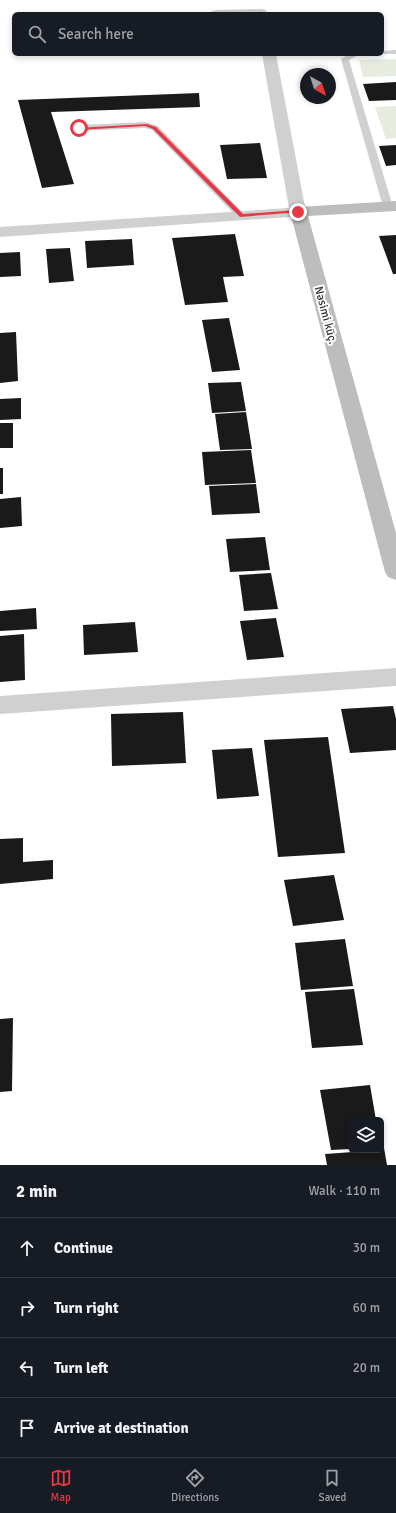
<!DOCTYPE html>
<html lang="en">
<head>
<meta charset="utf-8">
<style>
	:root { --surface:#171b24; --page:#242831; --text:#f1f3f6; --muted:#9ea1a6; --line:#363941; --accent:#e63946 }
	body { margin:0; font-family:Signika,sans-serif; background:var(--page); color:var(--text) }
	.controls { position:absolute; right:12px; bottom:12px; display:grid; overflow:hidden; border-radius:6px; box-shadow:0 2px 6px #0003 }
	.controls button { width:36px; height:36px; display:grid; place-items:center; padding:0; border:0; border-bottom:1px solid var(--line); background:var(--surface); color:var(--text); font:20px sans-serif }
	.compass { position:absolute; left:300px; top:68px; width:36px; height:36px; border-radius:50%; background:var(--surface); box-shadow:0 2px 6px #0003; rotate:141deg }
	.stop { position:absolute; width:12px; height:12px; margin:-9px; border:3px solid #e63946; border-radius:50%; background:#fff }
	.stop.end { background:#e63946; border-color:#fff; box-shadow:0 1px 4px #0008 }
	.list { margin:0; padding:0; list-style:none }
	h2 { display:flex; justify-content:space-between; align-items:center; height:52px; margin:0; padding:0 16px; font-size:17px }
	h2 small { font-size:13px; font-weight:400; color:var(--muted) }
	.list li { display:grid; grid-template-columns:26px 1fr auto; gap:12px; align-items:center; box-sizing:border-box; height:60px; padding:0 16px; border-top:1px solid var(--line) }
	.list b { display:block; font-size:15px; white-space:nowrap }
	.list em { font-size:13px; font-style:normal; color:var(--muted) }
	.icon { flex:none; width:22px; height:22px; fill:none; stroke:currentColor; stroke-width:2; stroke-linecap:round; stroke-linejoin:round }
	.map { position:relative; flex:none; width:396px; height:1165px; overflow:hidden }
	.search { position:absolute; background:var(--surface); box-shadow:0 2px 6px #0003; left:12px; right:12px; top:12px; height:44px; display:flex; align-items:center; gap:10px; box-sizing:border-box; padding:0 14px; border-radius:6px; color:var(--muted); font-size:15px }
	.sheet { height:292px; background:var(--surface) }
	nav { display:flex; justify-content:space-around; align-items:center; box-sizing:border-box; height:56px; border-top:1px solid var(--line); background:var(--surface); font-size:11px; color:var(--muted) }
	nav a { display:grid; justify-items:center; gap:2px }
	nav .on { color:var(--accent) }
	.map>svg:first-child { display:block }
	.green { fill:#e6ecdf }
	.building { fill:#1a1a1a }
	.lines { fill:none; stroke-linecap:round; stroke-linejoin:round }
	.lane { fill:#d0d0d0; fill-rule:evenodd }
	.street { fill:#d0d0d0; fill-rule:evenodd }
	.secondary { fill:#bdbdbd; fill-rule:evenodd }
	.route { fill:#e63946 }
	.labels { text-anchor:middle; stroke-width:4; stroke-linejoin:round; paint-order:stroke }
	.street-label { font-size:12px; fill:#333; stroke:#fff }
</style>
</head>
<body>
<div class="map">
<svg width="396" height="1165" viewBox="0 0 396 1165">
	<rect width="100%" height="100%" fill="#fff"/>
	<path class="green" d="M 396,59 L 396,76 L 363,77 L 359,60 Z
		M 396,106 L 396,138 L 386,139 L 375,107 Z"/>
	<path class="building" d="M 396,82 L 396,100 L 369,101 L 363,84 Z
		M 199,93 L 200,107 L 51,112 L 74,184 L 42,188 L 18,100 Z
		M 260,143 L 267,178 L 227,179 L 220,145 Z
		M 396,145 L 396,165 L 386,166 L 379,146 Z
		M 235,234 L 244,276 L 223,277 L 228,302 L 185,305 L 172,238 Z
		M 396,235 L 396,274 L 393,274 L 379,236 Z
		M 132,239 L 134,265 L 87,268 L 85,241 Z
		M 70,248 L 74,281 L 49,283 L 46,249 Z
		M 20,252 L 21,276 L 0,277 L 0,253 Z
		M 229,318 L 240,370 L 212,372 L 202,320 Z
		M 16,332 L 18,381 L 0,383 L 0,333 Z
		M 241,382 L 246,411 L 212,413 L 208,383 Z
		M 21,398 L 21,419 L 0,420 L 0,399 Z
		M 246,412 L 252,449 L 220,450 L 215,414 Z
		M 0,423 L 13,423 L 13,448 L 0,448 Z
		M 251,450 L 256,483 L 205,485 L 202,452 Z
		M 0,468 L 3,468 L 3,494 L 0,494 Z
		M 256,484 L 260,513 L 212,515 L 209,486 Z
		M 21,497 L 22,526 L 0,528 L 0,499 Z
		M 265,537 L 270,570 L 230,572 L 226,539 Z
		M 271,573 L 278,609 L 244,611 L 239,575 Z
		M 36,608 L 37,629 L 0,631 L 0,611 Z
		M 276,618 L 284,657 L 247,660 L 240,621 Z
		M 135,622 L 138,652 L 84,655 L 83,625 Z
		M 24,634 L 25,680 L 0,682 L 0,636 Z
		M 393,706 L 396,719 L 396,750 L 350,753 L 341,709 Z
		M 183,712 L 186,763 L 112,766 L 111,714 Z
		M 328,737 L 345,853 L 278,857 L 264,740 Z
		M 252,748 L 259,796 L 217,799 L 212,750 Z
		M 23,838 L 23,862 L 53,860 L 53,879 L 0,884 L 0,839 Z
		M 334,875 L 344,920 L 293,926 L 284,880 Z
		M 345,939 L 353,986 L 301,990 L 295,943 Z
		M 354,989 L 363,1045 L 312,1048 L 305,992 Z
		M 13,1018 L 12,1091 L 0,1092 L 0,1019 Z
		M 370,1085 L 376,1120 L 351,1120 L 351,1149 L 331,1150 L 320,1090 Z
		M 381,1148 L 384,1148 L 387,1165 L 327,1165 L 325,1154 L 381,1150 Z"/>
	<g class="lines">
		<path class="lane" d="M 396,50 L 396,54 L 379,54 L 382,54 L 382,51 Z
			M 349,54 L 360,54 L 349,60 L 393,207 L 391,209 L 388,210 L 383,207 L 341,59 Z
			M 145,122 L 158,126 L 244,214 L 244,218 L 238,218 L 152,130 L 145,128 L 79,131 L 75,128 L 79,125 Z"/>
		<path class="street" d="M 261,9 L 266,10 L 267,14 L 210,14 L 212,11 L 217,10 Z
			M 262,54 L 276,54 L 306,212 L 304,216 L 0,237 L 0,227 L 289,208 Z
			M 396,668 L 396,686 L 0,714 L 0,696 Z"/>
		<path class="secondary" d="M 396,201 L 396,211 L 308,216 L 396,533 L 396,580 L 388,577 L 385,572 L 290,212 L 292,208 L 298,207 Z"/>
	</g>
	<path class="route" d="M 147,124 L 156,127 L 243,214 L 298,210 L 300,212 L 240,217 L 153,129 L 145,126 L 79,130 L 76,128 Z"/>
	<g class="labels">
		<g class="street-label">
			<text transform="translate(326 315) rotate(75)" y="4">Nəsimi küç.</text>
		</g>
	</g>
</svg>
<div class="controls">
<button><svg class="icon" aria-label="layers" viewBox="0 0 24 24"><path d="M12 4l9 5-9 5-9-5zM3 14l9 5 9-5"/></svg></button>
</div>
<svg class="compass" viewBox="-18 -18 36 36"><path d="M0-13l5 13h-10z" fill="#e53935"/><path d="M0 13l5-13h-10z" fill="#9ea1a6"/></svg>
<div class="stop" style="left:79px;top:128px"></div>
<div class="stop end" style="left:298px;top:212px"></div>
<div class="search"><svg class="icon" aria-label="search" viewBox="0 0 24 24"><circle cx="10" cy="10" r="6"/><path d="M15 15l6 6"/></svg>Search here</div>
</div>
<section class="sheet">
<h2>2 min<small>Walk · 110 m</small></h2>
<ul class="list">
<li><svg class="icon" aria-label="ahead" viewBox="0 0 24 24"><path d="M12 20V5M6 11l6-6 6 6"/></svg><div><b>Continue</b></div><em>30 m</em></li>
<li><svg class="icon" aria-label="right" viewBox="0 0 24 24"><path d="M7 20v-9h11M14 6l5 5-5 5"/></svg><div><b>Turn right</b></div><em>60 m</em></li>
<li><svg class="icon" aria-label="left" viewBox="0 0 24 24"><path d="M17 20v-9H6M10 6l-5 5 5 5"/></svg><div><b>Turn left</b></div><em>20 m</em></li>
<li><svg class="icon" aria-label="arrive" viewBox="0 0 24 24"><path d="M6 21V4h12l-3 4 3 4H6"/></svg><div><b>Arrive at destination</b></div></li>
</ul>
</section>
<nav>
<a class="on"><svg class="icon" aria-label="map" viewBox="0 0 24 24"><path d="M3 6l6-2 6 2 6-2v14l-6 2-6-2-6 2zM9 4v14M15 6v14"/></svg>Map</a>
<a><svg class="icon" aria-label="directions" viewBox="0 0 24 24"><path d="M12 3l9 9-9 9-9-9zM9 14v-3h6M13 9l2 2-2 2"/></svg>Directions</a>
<a><svg class="icon" aria-label="saved" viewBox="0 0 24 24"><path d="M7 4h10v16l-5-4-5 4z"/></svg>Saved</a>
</nav>
</body>
</html>
